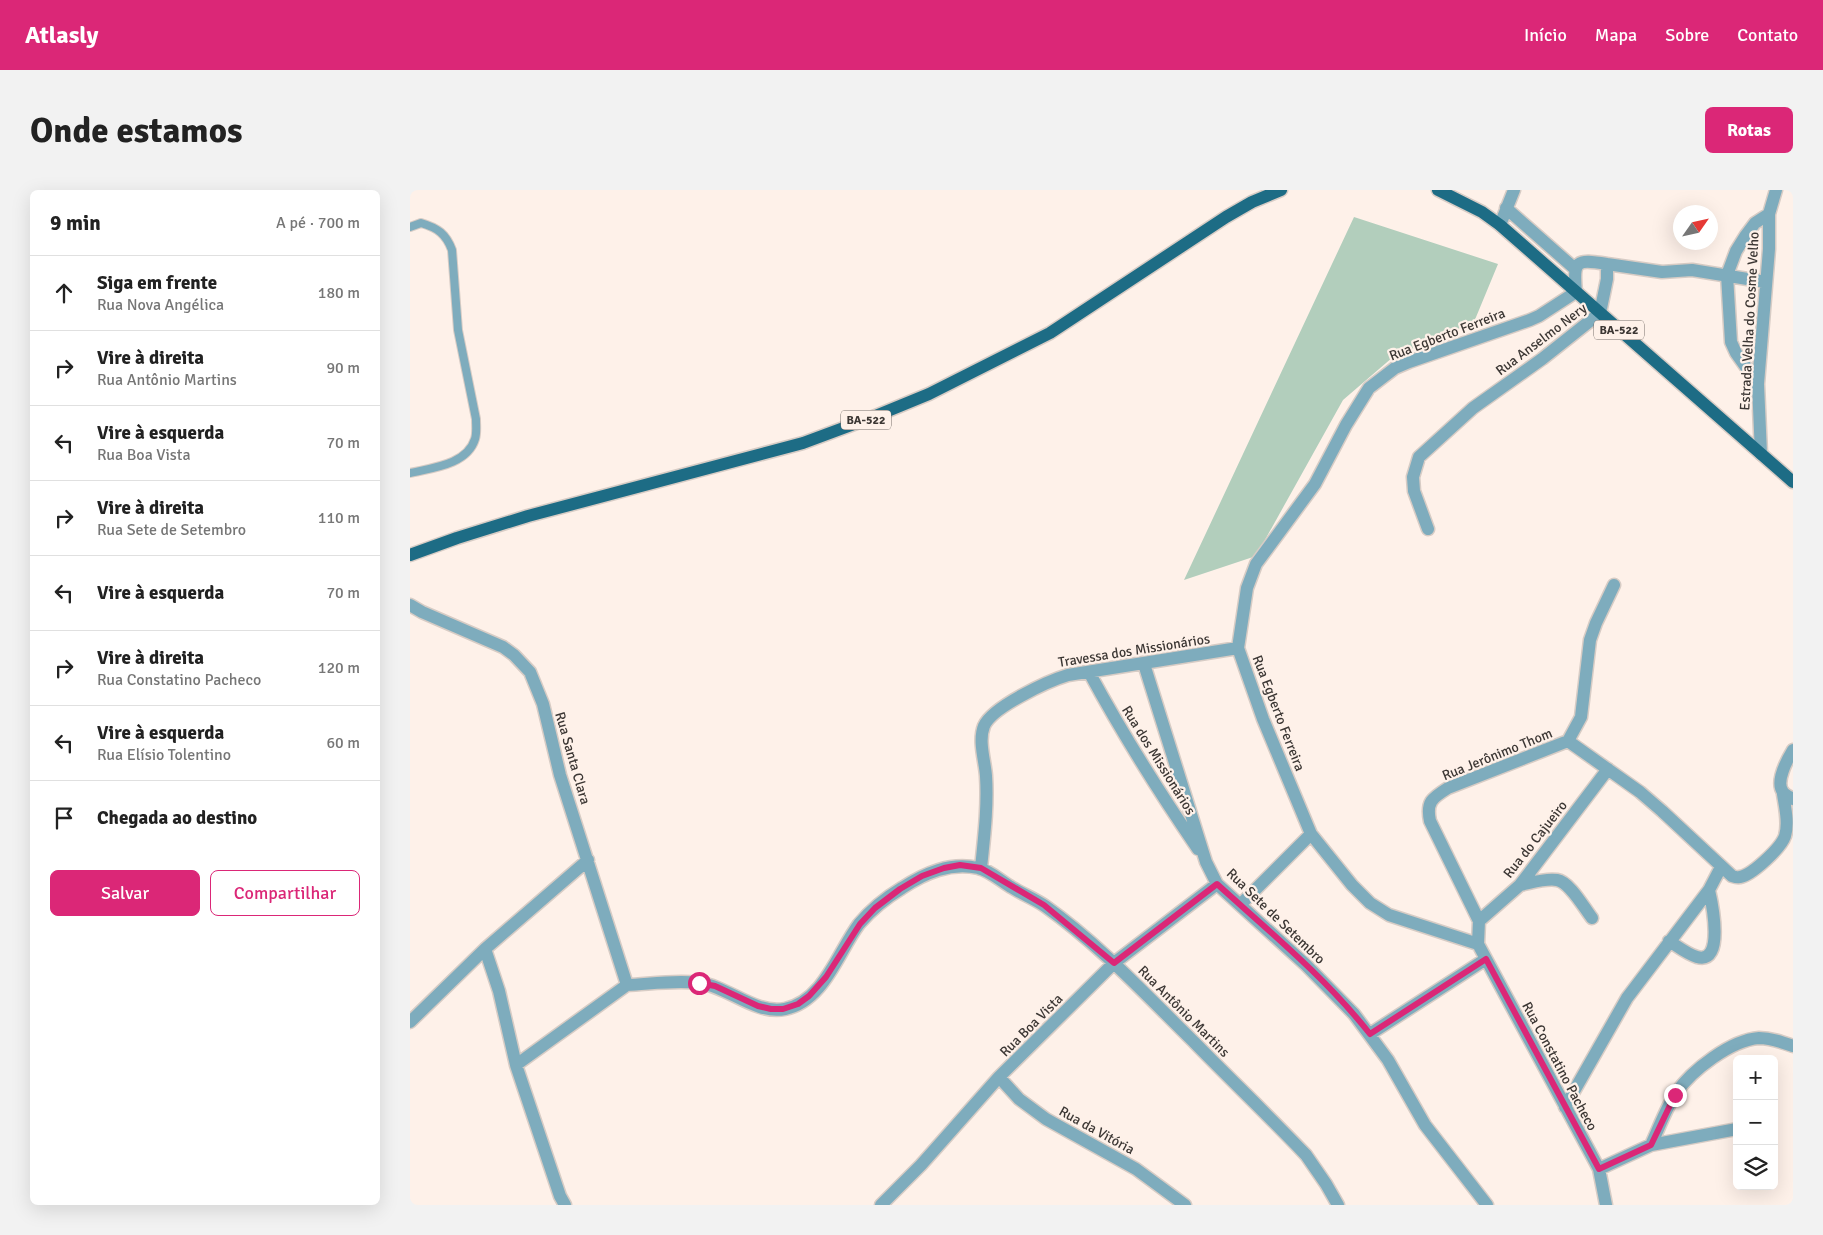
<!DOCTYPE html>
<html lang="pt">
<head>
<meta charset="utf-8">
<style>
	:root { --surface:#fff; --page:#f2f2f2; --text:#222; --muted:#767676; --line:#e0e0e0; --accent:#db2777 }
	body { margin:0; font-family:Signika,sans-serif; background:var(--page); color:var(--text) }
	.controls { position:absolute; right:15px; bottom:15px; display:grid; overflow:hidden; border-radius:8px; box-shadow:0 5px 20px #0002 }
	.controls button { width:45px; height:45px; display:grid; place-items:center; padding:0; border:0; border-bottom:1px solid var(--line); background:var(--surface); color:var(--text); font:25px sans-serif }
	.compass { position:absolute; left:1263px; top:15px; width:45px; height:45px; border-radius:50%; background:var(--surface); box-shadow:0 5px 20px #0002; rotate:56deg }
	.stop { position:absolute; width:15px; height:15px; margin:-11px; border:4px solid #db2777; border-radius:50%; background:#fff }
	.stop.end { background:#db2777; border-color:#fff; box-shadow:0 1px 5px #0008 }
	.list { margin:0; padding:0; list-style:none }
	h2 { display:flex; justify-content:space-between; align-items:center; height:65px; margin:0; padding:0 20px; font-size:21px }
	h2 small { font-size:16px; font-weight:400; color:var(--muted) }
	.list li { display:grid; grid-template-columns:32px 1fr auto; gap:15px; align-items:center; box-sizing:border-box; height:75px; padding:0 20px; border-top:1px solid var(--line) }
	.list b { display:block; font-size:19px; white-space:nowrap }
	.list p { margin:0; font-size:16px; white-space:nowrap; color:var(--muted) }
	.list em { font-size:16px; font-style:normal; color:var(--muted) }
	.actions { display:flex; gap:10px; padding:15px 20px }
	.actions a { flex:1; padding:11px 0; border:1px solid var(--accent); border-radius:8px; text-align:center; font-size:18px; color:var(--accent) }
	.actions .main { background:var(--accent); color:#fff }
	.icon { flex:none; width:28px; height:28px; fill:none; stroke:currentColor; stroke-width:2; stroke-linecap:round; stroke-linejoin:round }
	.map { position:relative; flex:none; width:1383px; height:1015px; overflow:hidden; border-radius:8px }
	header { display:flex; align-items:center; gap:30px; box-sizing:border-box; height:70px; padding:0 25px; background:var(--accent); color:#fff }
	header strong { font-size:24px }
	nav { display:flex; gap:28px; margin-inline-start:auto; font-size:18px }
	.intro { display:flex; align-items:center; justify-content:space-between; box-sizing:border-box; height:120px; padding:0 30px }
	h1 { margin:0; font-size:35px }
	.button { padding:12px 22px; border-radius:8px; background:var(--accent); color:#fff; font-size:18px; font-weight:700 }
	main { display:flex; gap:30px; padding:0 30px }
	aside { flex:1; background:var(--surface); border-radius:8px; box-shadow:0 5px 20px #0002 }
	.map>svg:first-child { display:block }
	.green { fill:#b2cebc }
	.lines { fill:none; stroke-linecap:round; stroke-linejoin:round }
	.lane-casing { stroke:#d7ccc5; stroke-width:10 }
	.street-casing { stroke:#d7ccc5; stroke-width:15 }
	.primary-casing { stroke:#d7ccc5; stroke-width:15 }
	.lane { stroke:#7eacbd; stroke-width:8 }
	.street { stroke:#7eacbd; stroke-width:12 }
	.primary { stroke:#1d6c85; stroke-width:12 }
	.route { stroke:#db2777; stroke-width:6 }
	.labels { text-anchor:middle; stroke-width:4.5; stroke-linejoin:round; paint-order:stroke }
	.shield { fill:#fef1e9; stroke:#766f6a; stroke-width:1 }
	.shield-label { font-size:12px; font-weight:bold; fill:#3c3734 }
	.street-label { font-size:14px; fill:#3c3734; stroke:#fef1e9 }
</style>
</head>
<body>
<header>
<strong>Atlasly</strong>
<nav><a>Início</a><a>Mapa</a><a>Sobre</a><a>Contato</a></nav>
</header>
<div class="intro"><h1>Onde estamos</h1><a class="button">Rotas</a></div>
<main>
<aside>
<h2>9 min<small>A pé · 700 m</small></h2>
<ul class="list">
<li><svg class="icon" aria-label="ahead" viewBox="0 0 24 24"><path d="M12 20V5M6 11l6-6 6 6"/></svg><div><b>Siga em frente</b><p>Rua Nova Angélica</p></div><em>180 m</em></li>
<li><svg class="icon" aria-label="right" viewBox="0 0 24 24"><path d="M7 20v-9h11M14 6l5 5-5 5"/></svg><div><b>Vire à direita</b><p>Rua Antônio Martins</p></div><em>90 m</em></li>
<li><svg class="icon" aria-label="left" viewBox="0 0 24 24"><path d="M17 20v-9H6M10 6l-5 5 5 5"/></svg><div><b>Vire à esquerda</b><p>Rua Boa Vista</p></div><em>70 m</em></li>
<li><svg class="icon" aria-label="right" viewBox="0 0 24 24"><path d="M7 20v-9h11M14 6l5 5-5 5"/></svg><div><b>Vire à direita</b><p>Rua Sete de Setembro</p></div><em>110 m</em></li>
<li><svg class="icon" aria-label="left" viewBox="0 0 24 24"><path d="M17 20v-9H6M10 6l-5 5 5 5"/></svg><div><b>Vire à esquerda</b></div><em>70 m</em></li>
<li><svg class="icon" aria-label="right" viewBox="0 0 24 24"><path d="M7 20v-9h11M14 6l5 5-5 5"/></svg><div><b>Vire à direita</b><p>Rua Constatino Pacheco</p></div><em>120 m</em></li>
<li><svg class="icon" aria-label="left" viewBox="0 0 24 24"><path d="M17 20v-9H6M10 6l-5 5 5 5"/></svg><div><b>Vire à esquerda</b><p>Rua Elísio Tolentino</p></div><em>60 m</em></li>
<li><svg class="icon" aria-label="arrive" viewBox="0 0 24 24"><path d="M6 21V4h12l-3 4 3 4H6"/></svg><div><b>Chegada ao destino</b></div></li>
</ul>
<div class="actions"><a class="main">Salvar</a><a>Compartilhar</a></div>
</aside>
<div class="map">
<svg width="1383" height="1015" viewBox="0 0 1383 1015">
	<rect width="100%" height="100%" fill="#fef1e9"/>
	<path class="green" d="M 944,27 L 1088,74 L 1064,132 L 983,167 L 933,210 L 846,366 L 774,390 Z"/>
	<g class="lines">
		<defs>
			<path id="lane" d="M 0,37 L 11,33 C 28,38 36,44 42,60 L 48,140 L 66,229 C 66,236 67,243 65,249 C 57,275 21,278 0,283"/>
			<path id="street" d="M 1096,18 L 1164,78
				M 1090,35 L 1104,0
				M 1348,194 L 1326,163 L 1321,152 L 1317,85 L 1326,61 L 1336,45 L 1345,33 L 1359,24
				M 1351,264 L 1348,194 L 1359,59 L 1359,24 L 1366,0
				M 1018,339 L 1004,301 L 1003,287 L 1009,267 L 1063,218 L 1132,169 L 1190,123 L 1197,89 L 1197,74 L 1252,82 L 1282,80 L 1356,92
				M 0,415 L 12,422 L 93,457 L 104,465 L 120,482 L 133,514 L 150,585 L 217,795
				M 734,474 L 796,672 L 807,694 L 896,775 L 944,824 L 978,870 L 1015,935 L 1077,1015
				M 679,482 C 712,543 749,602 788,659
				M 1158,551 L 1038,598 C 1022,608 1016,612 1020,631 L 1069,731 L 1068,754 L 1189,979 L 1196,1015
				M 1158,551 L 1230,602 L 1252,621 L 1322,686 C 1325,687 1328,688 1330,687 C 1342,685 1371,658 1375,646 C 1379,633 1375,617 1373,604
				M 1158,551 L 1171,527 L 1180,450 L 1186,433 L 1204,395
				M 1383,560 C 1377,570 1365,592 1373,602 C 1375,605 1380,607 1383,609
				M 571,678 C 574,648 578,617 576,586 C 575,571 568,551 574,536 C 582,517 638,491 658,485 L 828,458
				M 1110,695 C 1121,693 1135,688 1147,690 C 1160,692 1174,718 1182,728
				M 830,715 L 901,644
				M 1069,731 L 1110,695 L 1198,579
				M 1259,751 C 1267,756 1277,764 1287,767 C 1315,775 1302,713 1299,700
				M 1068,754 L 979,725 L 960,713 L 942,695 L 901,644 L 853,529 L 828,458 L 837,398 L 846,374 L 905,294 L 936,235 L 959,198 L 985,178 L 999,172 L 1120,130 L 1129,126 L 1166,102 C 1163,70 1166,69 1197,74
				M 75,759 L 89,801 L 106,875 L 150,1006 L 155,1015
				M 217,795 C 240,794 266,790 289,793 C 318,796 345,825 375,819 C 414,811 428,762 449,734 C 460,721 477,707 492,698 C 515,683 540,672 568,678 C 579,680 591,691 601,697 C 612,704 625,709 635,716 C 690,755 736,805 784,852 C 821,890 859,926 896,965 L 916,994 L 928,1015
				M 0,832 L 75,759 L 178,670
				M 960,844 L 1076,769
				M 106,875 L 217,795
				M 589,887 L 609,909 L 636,929 L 726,979 L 775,1015
				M 1155,917 L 1217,808 L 1299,700 L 1311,677
				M 1241,955 C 1249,938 1256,918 1266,903 C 1282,880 1321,850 1349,848 C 1361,848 1372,852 1383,856
				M 1189,979 L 1241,955 L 1327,939
				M 471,1015 L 511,975 L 589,887 L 704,773 L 807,694"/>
			<path id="primary" d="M 1028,0 L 1072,22 L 1090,35 L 1383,292
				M 0,365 L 47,348 L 118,326 L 393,253 L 463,227 L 519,204 L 640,143 L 816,27 L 842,12 L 871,0"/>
		</defs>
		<use href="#lane" class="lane-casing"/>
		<use href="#street" class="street-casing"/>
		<use href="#primary" class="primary-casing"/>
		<use href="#lane" class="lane"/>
		<use href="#street" class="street"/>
		<use href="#primary" class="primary"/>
	</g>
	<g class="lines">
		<path class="route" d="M 289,793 L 305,796 L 348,816 L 361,819 L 373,819 L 388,814 L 399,806 L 416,787 L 450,734 L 465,718 L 490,699 L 512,686 L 534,678 L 550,675 L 571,678 L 634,715 L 704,773 L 807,694 C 860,742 916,788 960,844 L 1076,769 L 1189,979 L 1241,955 L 1265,905"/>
	</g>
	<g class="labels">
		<g class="shield">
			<rect x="1184" y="130.5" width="50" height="19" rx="4"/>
			<rect x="431" y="220.5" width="50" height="19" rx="4"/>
		</g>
		<g class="shield-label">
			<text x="1209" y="144">BA-522</text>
			<text x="456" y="234">BA-522</text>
		</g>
		<g class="street-label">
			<text transform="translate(1339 131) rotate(-87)" y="5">Estrada Velha do Cosme Velho</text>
			<text transform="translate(1037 144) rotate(-21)" y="5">Rua Egberto Ferreira</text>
			<text transform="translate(1131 149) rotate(-37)" y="5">Rua Anselmo Nery</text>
			<text transform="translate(724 460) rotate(-9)" y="5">Travessa dos Missionários</text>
			<text transform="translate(869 523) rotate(69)" y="5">Rua Egberto Ferreira</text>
			<text transform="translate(1087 564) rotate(-22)" y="5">Rua Jerônimo Thom</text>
			<text transform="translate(163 568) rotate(74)" y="5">Rua Santa Clara</text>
			<text transform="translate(749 570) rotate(58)" y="5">Rua dos Missionários</text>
			<text transform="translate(1125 649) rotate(-52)" y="5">Rua do Cajueiro</text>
			<text transform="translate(866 726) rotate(44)" y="5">Rua Sete de Setembro</text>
			<text transform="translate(774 821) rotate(45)" y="5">Rua Antônio Martins</text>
			<text transform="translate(621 835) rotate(-45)" y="5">Rua Boa Vista</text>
			<text transform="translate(1150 876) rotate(62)" y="5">Rua Constatino Pacheco</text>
			<text transform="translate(687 940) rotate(29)" y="5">Rua da Vitória</text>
		</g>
	</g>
</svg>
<div class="controls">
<button>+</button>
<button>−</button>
<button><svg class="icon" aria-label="layers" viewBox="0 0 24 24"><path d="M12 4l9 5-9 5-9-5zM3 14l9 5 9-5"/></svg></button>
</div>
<svg class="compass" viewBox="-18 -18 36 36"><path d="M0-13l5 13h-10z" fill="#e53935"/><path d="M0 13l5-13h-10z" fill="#767676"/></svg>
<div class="stop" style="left:289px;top:793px"></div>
<div class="stop end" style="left:1265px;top:905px"></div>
</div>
</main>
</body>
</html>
